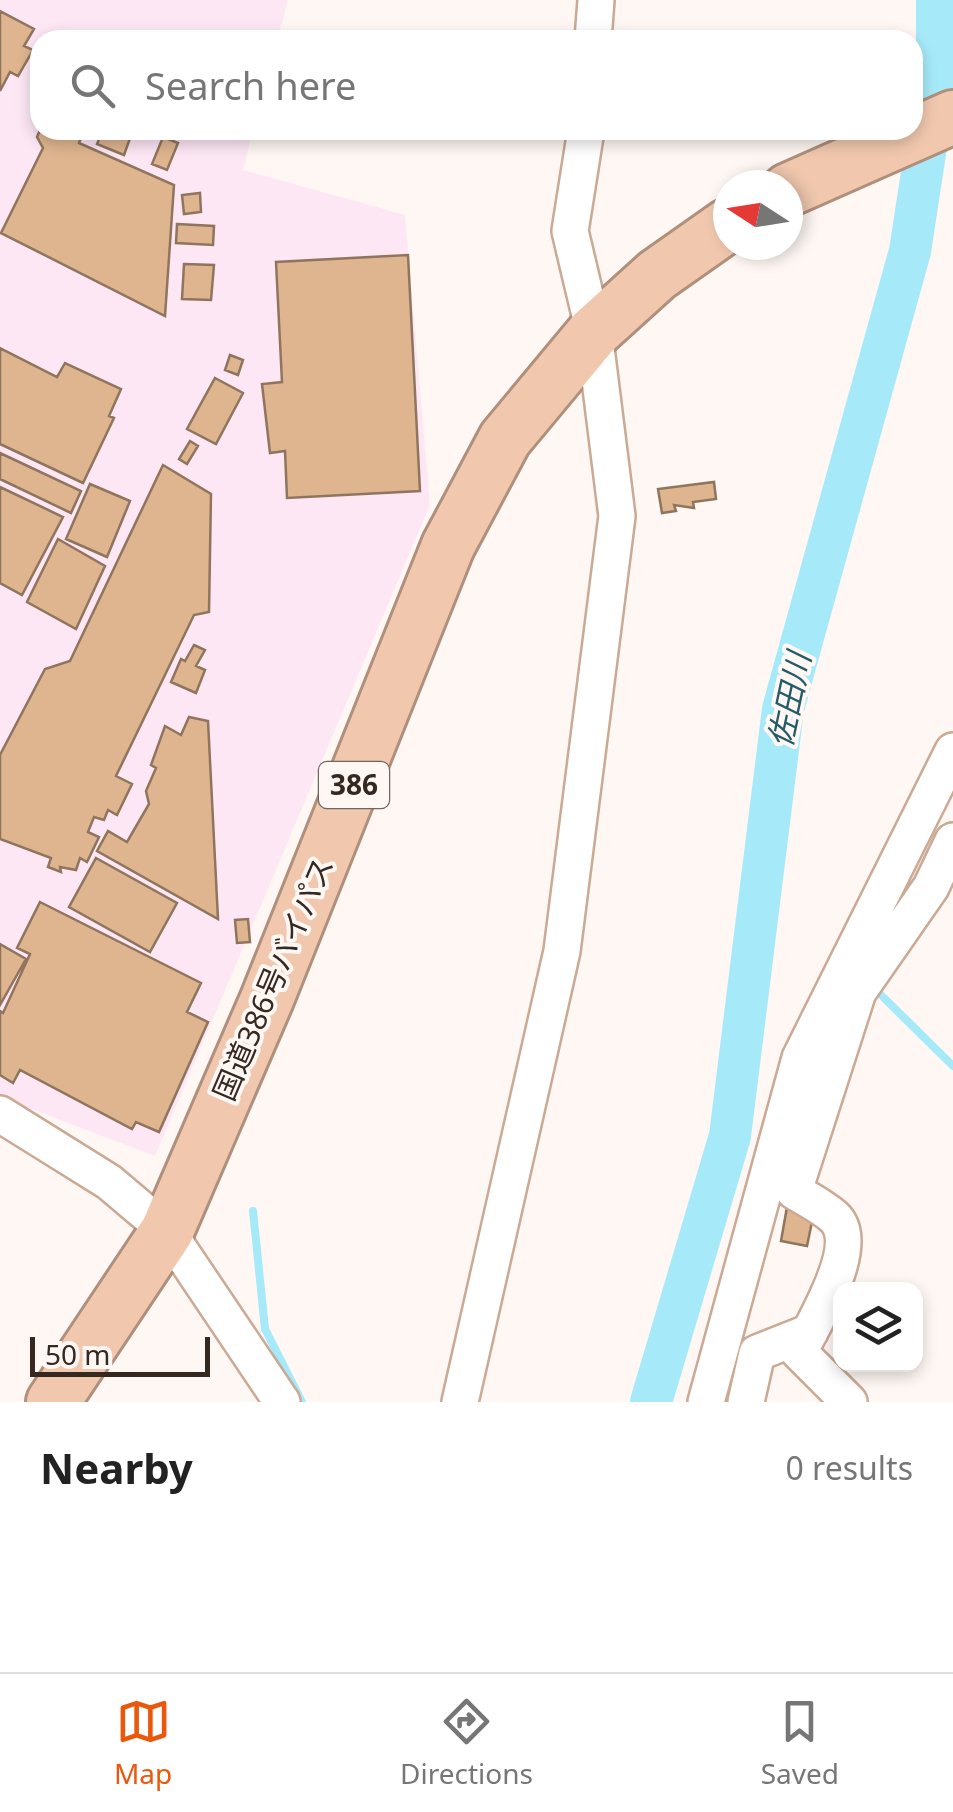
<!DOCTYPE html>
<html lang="en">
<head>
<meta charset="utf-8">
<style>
	:root { --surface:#fff; --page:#f6f6f6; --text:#222; --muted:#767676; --line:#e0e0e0; --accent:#ea580c }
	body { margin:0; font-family:"Noto Sans","Noto Sans JP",sans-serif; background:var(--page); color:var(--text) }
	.controls { position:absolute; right:30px; bottom:30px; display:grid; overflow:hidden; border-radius:20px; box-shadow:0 5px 15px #0003 }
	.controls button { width:90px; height:90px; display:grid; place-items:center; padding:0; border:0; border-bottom:2px solid var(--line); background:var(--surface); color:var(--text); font:50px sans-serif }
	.compass { position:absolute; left:713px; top:170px; width:90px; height:90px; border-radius:50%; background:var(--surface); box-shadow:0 5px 15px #0003; rotate:282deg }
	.scale { position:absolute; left:30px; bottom:25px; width:180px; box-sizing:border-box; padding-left:10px; border:5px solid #352820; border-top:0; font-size:28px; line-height:35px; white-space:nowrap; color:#352820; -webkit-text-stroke:8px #fef7f3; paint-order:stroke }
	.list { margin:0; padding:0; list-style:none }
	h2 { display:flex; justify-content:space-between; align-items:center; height:130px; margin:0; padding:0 40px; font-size:42px }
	h2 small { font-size:32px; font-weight:400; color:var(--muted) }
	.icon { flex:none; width:55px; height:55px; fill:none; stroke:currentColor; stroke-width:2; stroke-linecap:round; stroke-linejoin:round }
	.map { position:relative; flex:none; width:953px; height:1402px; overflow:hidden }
	.search { position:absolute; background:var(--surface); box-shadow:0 5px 15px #0003; left:30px; right:30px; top:30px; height:110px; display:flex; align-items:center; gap:25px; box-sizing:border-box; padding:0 35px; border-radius:30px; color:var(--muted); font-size:38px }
	.sheet { height:270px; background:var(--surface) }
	nav { display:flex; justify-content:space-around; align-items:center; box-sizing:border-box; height:140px; border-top:2px solid var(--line); background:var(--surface); font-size:28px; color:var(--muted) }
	nav a { display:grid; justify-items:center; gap:5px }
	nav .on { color:var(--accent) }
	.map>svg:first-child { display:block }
	.industrial { fill:#fde7f5 }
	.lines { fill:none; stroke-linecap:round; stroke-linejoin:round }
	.stream { stroke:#a6eafa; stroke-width:8 }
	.river { stroke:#a6eafa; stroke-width:42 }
	.building { fill:#dfb58f; stroke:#8f755d; stroke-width:2.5 }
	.minor-casing { stroke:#caa995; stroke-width:40 }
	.highway-casing { stroke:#af907c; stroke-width:58 }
	.minor { stroke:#fff; stroke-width:35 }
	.highway { stroke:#f1c8ae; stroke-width:52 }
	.labels { text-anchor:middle; stroke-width:8; stroke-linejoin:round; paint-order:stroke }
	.shield { fill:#fef7f3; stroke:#71665f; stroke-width:2.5 }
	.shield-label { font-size:28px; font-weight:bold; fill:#352820 }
	.street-label { font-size:30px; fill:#352820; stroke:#fef7f3 }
	.water-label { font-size:32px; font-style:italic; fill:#235b67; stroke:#fef7f3 }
</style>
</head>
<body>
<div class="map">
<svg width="953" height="1402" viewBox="0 0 953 1402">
	<rect width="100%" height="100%" fill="#fef7f3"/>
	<path class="industrial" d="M 0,0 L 288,0 L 277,40 L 40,40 L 40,130 L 253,130 L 243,170 L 405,215 L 430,505 L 155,1156 L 0,1097 Z"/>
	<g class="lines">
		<path class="stream" d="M 877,991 L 953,1066
			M 253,1211 L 265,1329 L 302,1402"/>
		<path class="river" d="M 651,1402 L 730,1136 L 783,709 L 910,251 L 937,75 L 937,0"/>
	</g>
	<path class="building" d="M 0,11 L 34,29 L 24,46 L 33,50 L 18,76 L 10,72 L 0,91 Z
		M 40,130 L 84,130 L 79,143 L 174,185 L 165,316 L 1,233 L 43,148 L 37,137 Z
		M 103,130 L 133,130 L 124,155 L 97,144 Z
		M 163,137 L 178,143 L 167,170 L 152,164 Z
		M 200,193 L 201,212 L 184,214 L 182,195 Z
		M 177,224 L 214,226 L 213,245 L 176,243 Z
		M 408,255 L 420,491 L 287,498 L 285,451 L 270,453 L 262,384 L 282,382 L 276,262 Z
		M 184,264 L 214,265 L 211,300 L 182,299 Z
		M 0,348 L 57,377 L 65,363 L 121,389 L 109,416 L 114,418 L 83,483 L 0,444 Z
		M 230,355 L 243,360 L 238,375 L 225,370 Z
		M 215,378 L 243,393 L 216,444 L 187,429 Z
		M 190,441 L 198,446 L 187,464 L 179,459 Z
		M 0,453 L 81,491 L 71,513 L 0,479 Z
		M 163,465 L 211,494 L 209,612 L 194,615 L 116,776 L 132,784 L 117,815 L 108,810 L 104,820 L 94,817 L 88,832 L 99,837 L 87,862 L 80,858 L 76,870 L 60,867 L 61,872 L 48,867 L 51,858 L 0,839 L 0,755 L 45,669 L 70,661 Z
		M 714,482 L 716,499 L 693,502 L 694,508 L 674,505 L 676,511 L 662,513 L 658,489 Z
		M 90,484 L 130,501 L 107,557 L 66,539 Z
		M 0,487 L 63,517 L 22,595 L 0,583 Z
		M 58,539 L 105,566 L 76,629 L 27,602 Z
		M 194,645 L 205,650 L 196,666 L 205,670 L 196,693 L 171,682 L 181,659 L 185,661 Z
		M 189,717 L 208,721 L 218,919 L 97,851 L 108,831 L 127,842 L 149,804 L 146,791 L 156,768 L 151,765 L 165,726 L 181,735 Z
		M 96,858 L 177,903 L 150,952 L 69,907 Z
		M 40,902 L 201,983 L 187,1012 L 208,1022 L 159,1132 L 136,1122 L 132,1129 L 20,1070 L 13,1083 L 0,1075 L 0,1011 L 3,1013 L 30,954 L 17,948 Z
		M 248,919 L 250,942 L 237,943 L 235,920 Z
		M 0,944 L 26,959 L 0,1005 Z
		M 787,1207 L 814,1212 L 807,1246 L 781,1241 Z"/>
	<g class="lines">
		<defs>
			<path id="minor" d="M 593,40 L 596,0
				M 0,1114 L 109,1182 L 167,1231 L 282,1402
				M 460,1402 L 562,951 L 617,516 L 594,332 L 570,231 L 586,130
				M 706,1402 L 800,1058 L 953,751
				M 746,1402 L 757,1353 L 810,1332
				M 849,1402 L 799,1352 C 814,1323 863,1244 834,1217 C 823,1207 807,1199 794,1191 L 858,992 L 931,887 L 953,841"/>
			<path id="highway" d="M 788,190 L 953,117
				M 53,1402 L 167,1231 L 267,999 L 448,546 L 505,439 L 594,332 L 657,275 L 728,225"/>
		</defs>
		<use href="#minor" class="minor-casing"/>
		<use href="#highway" class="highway-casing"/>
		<use href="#minor" class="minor"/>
		<use href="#highway" class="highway"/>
	</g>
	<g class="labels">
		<rect class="shield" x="319" y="762" width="70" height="46" rx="8"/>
		<g class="shield-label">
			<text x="354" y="795">386</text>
		</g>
		<g class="street-label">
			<text transform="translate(274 979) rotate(-67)" y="10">国道386号バイパス</text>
		</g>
		<g class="water-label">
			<text transform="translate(790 700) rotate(-78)" y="11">佐田川</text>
		</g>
	</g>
</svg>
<div class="controls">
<button><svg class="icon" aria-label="layers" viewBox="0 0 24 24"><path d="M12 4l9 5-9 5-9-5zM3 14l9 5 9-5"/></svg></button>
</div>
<svg class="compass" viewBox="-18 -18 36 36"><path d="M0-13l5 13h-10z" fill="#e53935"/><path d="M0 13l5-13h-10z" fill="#767676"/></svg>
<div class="scale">50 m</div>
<div class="search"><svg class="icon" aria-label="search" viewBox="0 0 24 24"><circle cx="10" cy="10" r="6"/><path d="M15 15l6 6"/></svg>Search here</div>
</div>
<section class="sheet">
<h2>Nearby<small>0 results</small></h2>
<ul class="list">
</ul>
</section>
<nav>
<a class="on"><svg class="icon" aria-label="map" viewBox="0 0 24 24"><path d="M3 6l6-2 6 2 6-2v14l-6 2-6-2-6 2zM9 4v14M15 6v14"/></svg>Map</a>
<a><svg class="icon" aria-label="directions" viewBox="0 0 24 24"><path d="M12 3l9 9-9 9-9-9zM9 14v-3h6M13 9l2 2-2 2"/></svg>Directions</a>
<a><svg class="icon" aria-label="saved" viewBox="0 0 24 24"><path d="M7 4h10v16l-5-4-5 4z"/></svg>Saved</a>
</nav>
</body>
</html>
